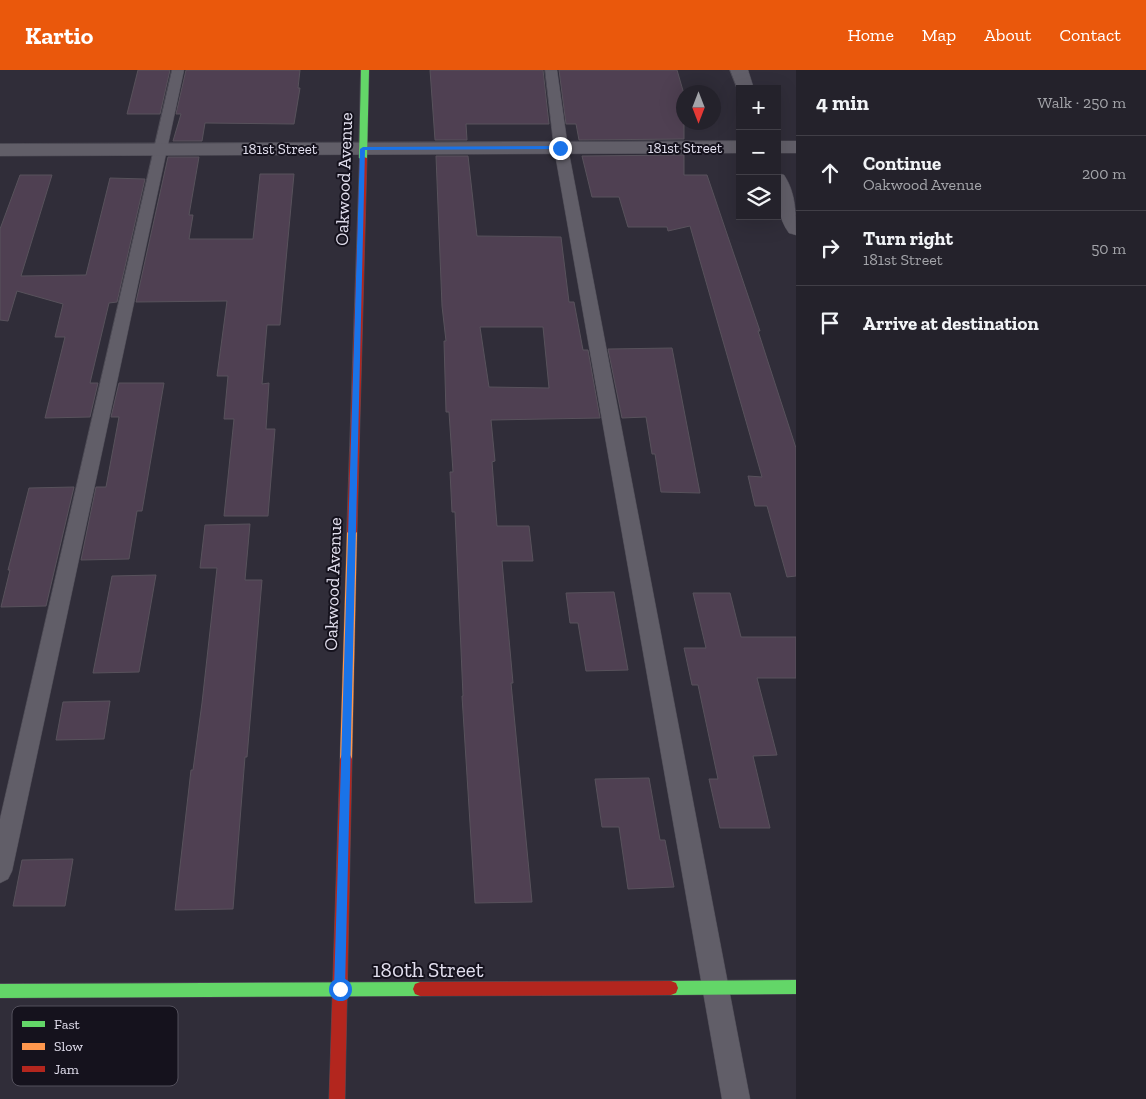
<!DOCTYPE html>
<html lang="en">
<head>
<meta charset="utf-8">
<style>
	:root { --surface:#24222b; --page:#2c2a33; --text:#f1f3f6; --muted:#a3a4a9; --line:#413f47; --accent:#ea580c }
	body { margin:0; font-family:"Zilla Slab",serif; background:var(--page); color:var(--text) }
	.controls { position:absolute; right:15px; top:15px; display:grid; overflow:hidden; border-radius:0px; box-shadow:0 5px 20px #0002 }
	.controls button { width:45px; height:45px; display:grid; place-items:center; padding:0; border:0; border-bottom:1px solid var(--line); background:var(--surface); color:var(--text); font:25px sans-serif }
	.compass { position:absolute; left:676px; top:15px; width:45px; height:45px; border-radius:50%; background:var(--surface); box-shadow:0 5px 20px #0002; rotate:180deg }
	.stop { position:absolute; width:15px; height:15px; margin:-11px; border:4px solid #1a73e8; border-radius:50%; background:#fff }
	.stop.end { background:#1a73e8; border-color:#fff; box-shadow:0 1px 5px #0008 }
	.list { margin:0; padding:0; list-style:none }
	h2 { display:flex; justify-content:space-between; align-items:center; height:65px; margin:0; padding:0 20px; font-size:21px }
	h2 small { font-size:16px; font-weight:400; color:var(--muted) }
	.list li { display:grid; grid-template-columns:32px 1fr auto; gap:15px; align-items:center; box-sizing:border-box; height:75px; padding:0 20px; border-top:1px solid var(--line) }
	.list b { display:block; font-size:19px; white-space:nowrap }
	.list p { margin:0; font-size:16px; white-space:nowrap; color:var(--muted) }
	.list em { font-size:16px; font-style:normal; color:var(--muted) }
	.icon { flex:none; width:28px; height:28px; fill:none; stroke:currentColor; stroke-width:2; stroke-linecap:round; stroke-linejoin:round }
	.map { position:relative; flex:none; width:796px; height:1029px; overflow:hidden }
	header { display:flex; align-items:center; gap:30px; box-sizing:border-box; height:70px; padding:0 25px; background:var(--accent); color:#fff }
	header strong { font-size:24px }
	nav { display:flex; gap:28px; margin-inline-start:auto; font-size:18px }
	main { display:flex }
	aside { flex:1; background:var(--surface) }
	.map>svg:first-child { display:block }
	.building { fill:#4f4052; stroke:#58525c; fill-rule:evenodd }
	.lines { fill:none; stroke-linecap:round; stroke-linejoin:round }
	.lane-casing { stroke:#4d4b55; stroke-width:1 }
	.street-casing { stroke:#4d4b55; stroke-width:1 }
	.fast-casing { stroke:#4d4b55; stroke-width:1 }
	.slow-casing { stroke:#4d4b55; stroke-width:1 }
	.jam-casing { stroke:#4d4b55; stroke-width:1 }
	.lane { fill:#615e68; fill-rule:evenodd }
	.street { fill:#615e68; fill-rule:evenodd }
	.fast { fill:#63d668; fill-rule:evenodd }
	.slow { fill:#ff974d; fill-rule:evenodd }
	.jam { fill:#b3261e; fill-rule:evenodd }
	.route { fill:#1a73e8 }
	.labels { text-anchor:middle; stroke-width:4; stroke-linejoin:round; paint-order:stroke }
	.far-street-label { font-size:15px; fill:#e3e0ef; stroke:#15121d }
	.street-label { font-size:18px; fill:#e3e0ef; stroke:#15121d }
	.near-street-label { font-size:21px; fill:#e3e0ef; stroke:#15121d }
	.key { fill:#15121d; stroke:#53505c; stroke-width:1 }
	.key-label { font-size:14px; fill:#e3e0ef }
</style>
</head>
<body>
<header>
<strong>Kartio</strong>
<nav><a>Home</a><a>Map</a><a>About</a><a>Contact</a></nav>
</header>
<main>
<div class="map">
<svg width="796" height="1029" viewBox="0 0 796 1029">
	<rect width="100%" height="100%" fill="#302d39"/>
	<path class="building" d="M 138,0 L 170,0 L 160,44 L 127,44 Z
		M 186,0 L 300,0 L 298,18 L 300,18 L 294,54 L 205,53 L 202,71 L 173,71 L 181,44 L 176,44 Z
		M 430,0 L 543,0 L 549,54 L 466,54 L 467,70 L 435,70 Z
		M 559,0 L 677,0 L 684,24 L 684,69 L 579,70 L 576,54 L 566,54 Z
		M 684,85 L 684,105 L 707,105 L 760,261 L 758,261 L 796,378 L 796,506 L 787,507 L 767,436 L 755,436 L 748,406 L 762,407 L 690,156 L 668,161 L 667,157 L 628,157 L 619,127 L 592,127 L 582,86 Z
		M 436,86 L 468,86 L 477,166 L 561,167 L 569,232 L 574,232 L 583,280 L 588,280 L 600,348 L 491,350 L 495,391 L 492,392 L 497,456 L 529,456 L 533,491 L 502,491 L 513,613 L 511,613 L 532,832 L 475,833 L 462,626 L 463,626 L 455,442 L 452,442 L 450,402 L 453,402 L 449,342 L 446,342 L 444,271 L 446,271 L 442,236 ZM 480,257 L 543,257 L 549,318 L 489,317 Z
		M 168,87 L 199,87 L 189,145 L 193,145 L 189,169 L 253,169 L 260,104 L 294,104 L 280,255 L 267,255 L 262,314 L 269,313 L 266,359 L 275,359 L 268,446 L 224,446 L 234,349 L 224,349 L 228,306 L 217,306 L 227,231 L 136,232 Z
		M 20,105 L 52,105 L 21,206 L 86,205 L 110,108 L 145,109 L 117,232 L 109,233 L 90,313 L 98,313 L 90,347 L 45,348 L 65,267 L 55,267 L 63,234 L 17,221 L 8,251 L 0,250 L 0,159 Z
		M 672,278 L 700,423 L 661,422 L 655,384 L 652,384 L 646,347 L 622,348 L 608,279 Z
		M 119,313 L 164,313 L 142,441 L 137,441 L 129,489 L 81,490 L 96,417 L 106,417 L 119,347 L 111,347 Z
		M 74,417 L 46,536 L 1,537 L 10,500 L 8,500 L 29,418 Z
		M 250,454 L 245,510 L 262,510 L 247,687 L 245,687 L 233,839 L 175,840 L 191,700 L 193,700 L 202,633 L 217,498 L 200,498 L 205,455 Z
		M 156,505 L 139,602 L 93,603 L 112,506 Z
		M 614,522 L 628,600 L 586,601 L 578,553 L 570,553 L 566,523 Z
		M 693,523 L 730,523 L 741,567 L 796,567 L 796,608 L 757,608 L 777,685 L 753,686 L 770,758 L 720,758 L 709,709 L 718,709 L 698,615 L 692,615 L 684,578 L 706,578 Z
		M 110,631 L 104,669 L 56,670 L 63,632 Z
		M 649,708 L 660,770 L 665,770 L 674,817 L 628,819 L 619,757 L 602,757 L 595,709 Z
		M 73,789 L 65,836 L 13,836 L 22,790 Z"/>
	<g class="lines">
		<defs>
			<path id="lane" d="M 172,0 L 184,0 L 12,801 L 8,809 L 0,813 L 0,749 Z
				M 545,0 L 557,0 L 568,78 L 750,1029 L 722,1029 L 554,78 Z"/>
			<path id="street" d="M 730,0 L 748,0 L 754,19 L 740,19 L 739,23 Z
				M 740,71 L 740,83 L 0,86 L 0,74 Z
				M 777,71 L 796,71 L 796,83 L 777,83 Z
				M 777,103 L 784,105 C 796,123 796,144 796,165 L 789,163 C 776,145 777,125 777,103 Z"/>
			<path id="fast" d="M 361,0 L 369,0 L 367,88 L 363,90 L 359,88 Z
				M 796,910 L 796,924 L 671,925 L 666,923 L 664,918 L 666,913 L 671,911 Z
				M 420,912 L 425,914 L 427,919 L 425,924 L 420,926 L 0,928 L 0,914 Z"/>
			<path id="slow" d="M 352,458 L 357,462 L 352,689 L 350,693 L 346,695 L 342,693 L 340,689 L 347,462 Z"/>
			<path id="jam" d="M 360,86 L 367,88 L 357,462 L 352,466 L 347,462 Z
				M 346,683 L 350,685 L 352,689 L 345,1029 L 329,1029 L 340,689 L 342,685 Z
				M 671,911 L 676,913 L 678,918 L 676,923 L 671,925 L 420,926 L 415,924 L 413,919 L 415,914 L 420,912 Z"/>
		</defs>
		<use href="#lane" class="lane-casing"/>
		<use href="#street" class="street-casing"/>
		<use href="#fast" class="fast-casing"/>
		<use href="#slow" class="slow-casing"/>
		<use href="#jam" class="jam-casing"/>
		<use href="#lane" class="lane"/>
		<use href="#street" class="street"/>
		<use href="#fast" class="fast"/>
		<use href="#slow" class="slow"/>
		<use href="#jam" class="jam"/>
	</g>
	<path class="route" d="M 560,76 L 563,79 L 365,80 L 345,919 L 343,923 L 340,924 L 336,923 L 334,919 L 360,79 L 363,77 Z"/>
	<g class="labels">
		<g class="far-street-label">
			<text x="685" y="83">181st Street</text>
			<text x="280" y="84">181st Street</text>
		</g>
		<g class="street-label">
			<text transform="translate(344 109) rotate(-88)" y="6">Oakwood Avenue</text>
			<text transform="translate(333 514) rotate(-88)" y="6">Oakwood Avenue</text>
		</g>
		<g class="near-street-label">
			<text x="428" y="907">180th Street</text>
		</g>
	</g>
	<rect x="12" y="936" width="166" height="80" rx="8" class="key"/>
	<rect x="22" y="951" width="23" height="6" fill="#63d668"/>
	<rect x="22" y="973" width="23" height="7" fill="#ff974d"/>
	<rect x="22" y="996" width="23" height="6" fill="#b3261e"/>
	<g class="key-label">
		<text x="54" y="959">Fast</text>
		<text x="54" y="981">Slow</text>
		<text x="54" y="1004">Jam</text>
	</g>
</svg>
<div class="controls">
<button>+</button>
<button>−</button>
<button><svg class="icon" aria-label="layers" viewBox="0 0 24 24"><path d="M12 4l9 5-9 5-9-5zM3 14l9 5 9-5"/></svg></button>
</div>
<svg class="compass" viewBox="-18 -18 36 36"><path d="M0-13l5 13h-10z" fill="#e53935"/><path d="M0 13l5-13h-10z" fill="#a3a4a9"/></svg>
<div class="stop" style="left:340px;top:919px"></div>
<div class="stop end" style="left:560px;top:78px"></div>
</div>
<aside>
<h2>4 min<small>Walk · 250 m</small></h2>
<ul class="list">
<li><svg class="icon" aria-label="ahead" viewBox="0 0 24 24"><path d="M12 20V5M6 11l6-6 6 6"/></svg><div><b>Continue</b><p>Oakwood Avenue</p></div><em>200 m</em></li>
<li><svg class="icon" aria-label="right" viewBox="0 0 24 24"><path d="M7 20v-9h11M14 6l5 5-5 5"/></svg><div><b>Turn right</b><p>181st Street</p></div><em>50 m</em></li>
<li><svg class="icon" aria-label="arrive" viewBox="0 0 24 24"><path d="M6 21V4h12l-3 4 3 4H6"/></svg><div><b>Arrive at destination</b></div></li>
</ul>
</aside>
</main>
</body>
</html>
